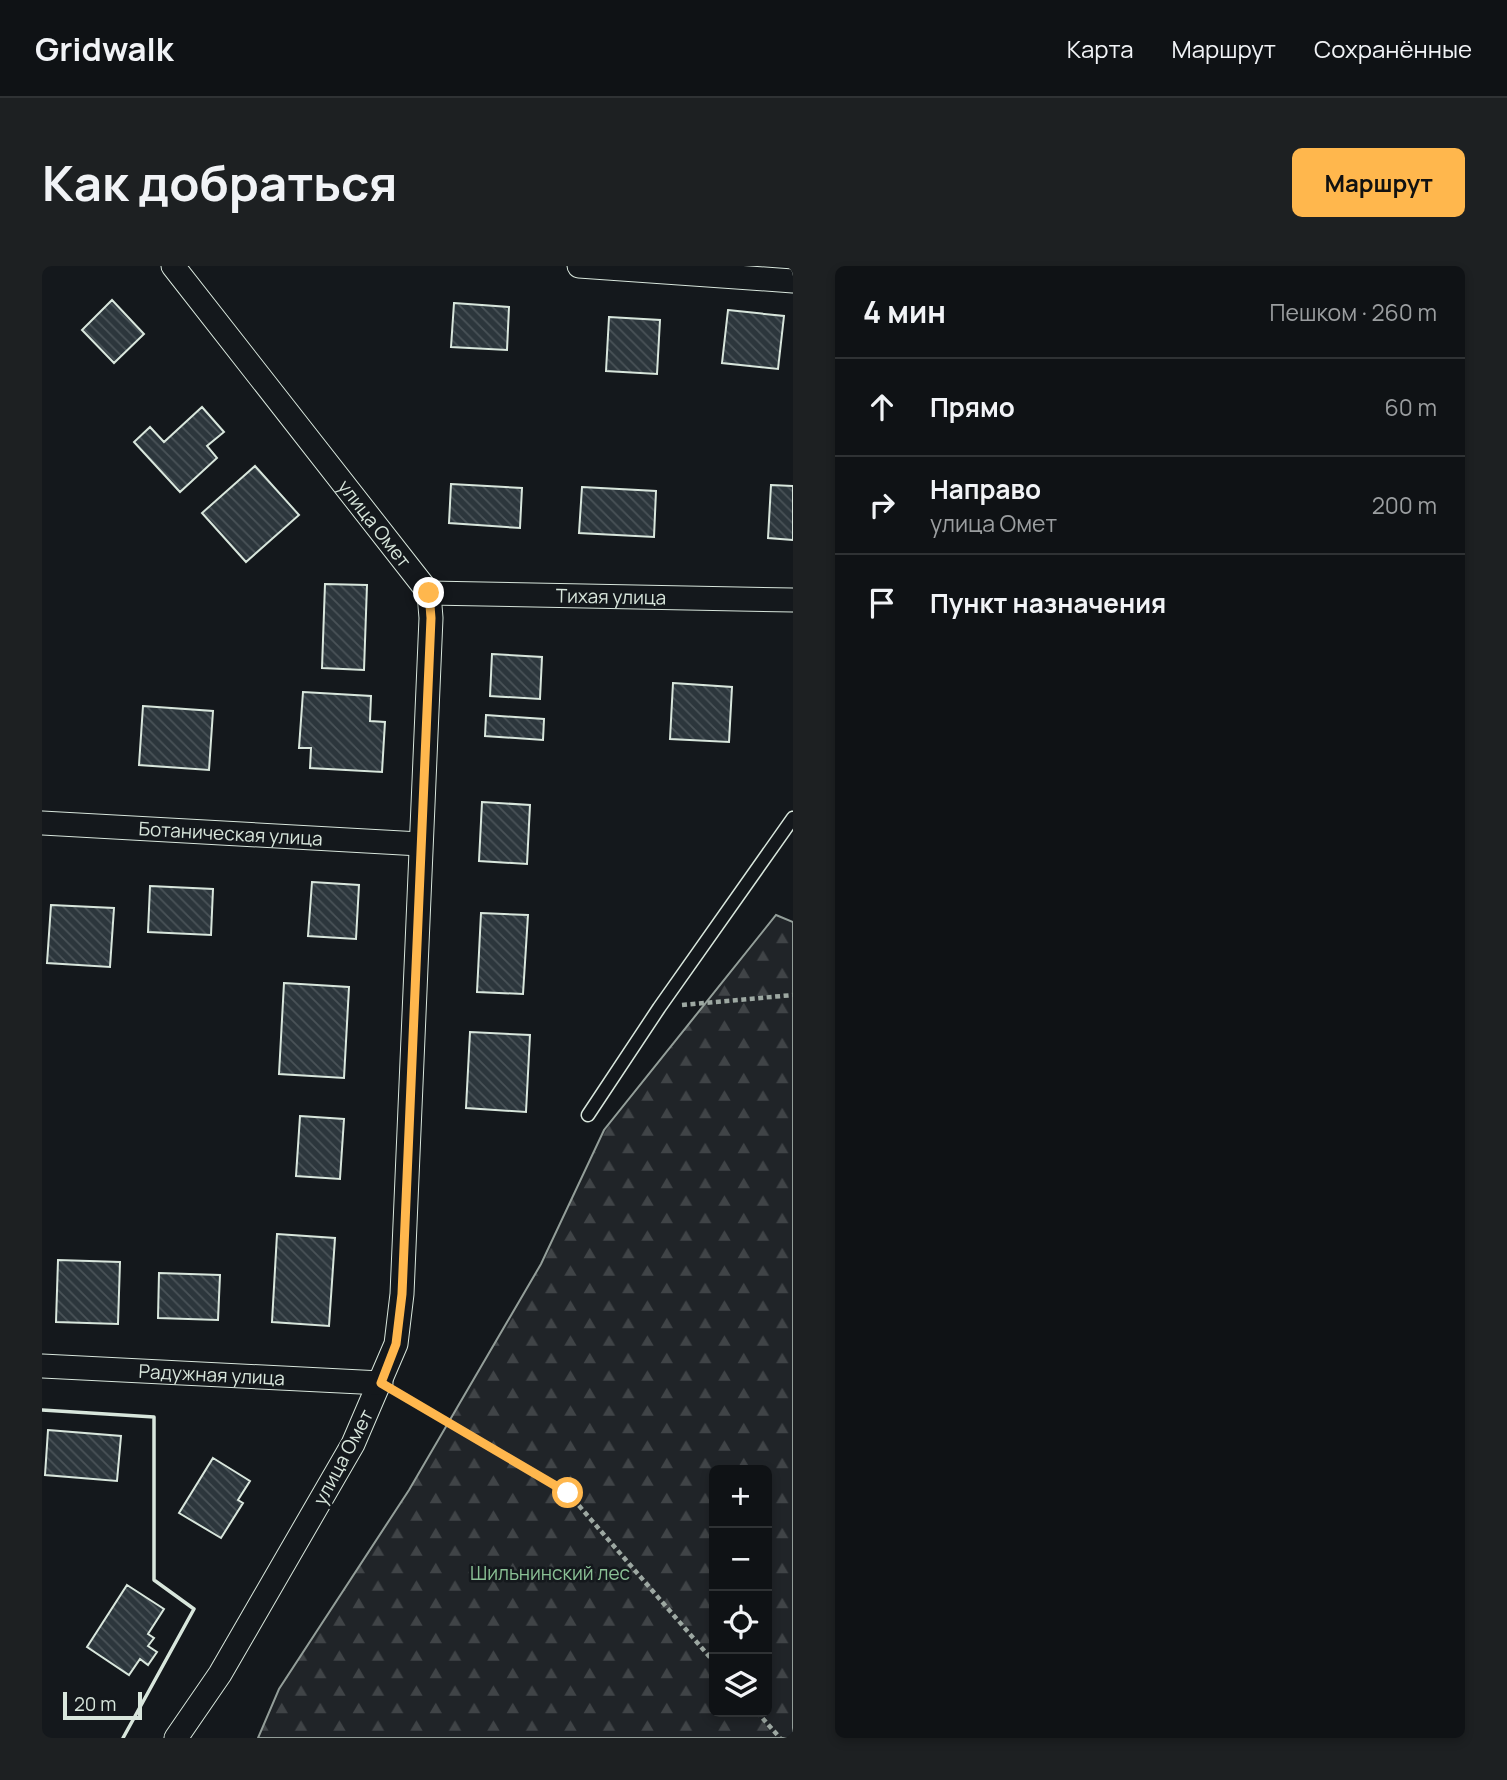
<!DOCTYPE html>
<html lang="ru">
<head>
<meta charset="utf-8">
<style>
	:root { --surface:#0f1215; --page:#1d2022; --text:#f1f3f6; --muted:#9b9ea0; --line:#2f3234; --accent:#ffb74d }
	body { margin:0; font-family:Manrope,sans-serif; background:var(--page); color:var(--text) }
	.controls { position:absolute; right:21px; bottom:21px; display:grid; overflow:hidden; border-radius:10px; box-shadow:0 4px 10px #0003 }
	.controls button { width:63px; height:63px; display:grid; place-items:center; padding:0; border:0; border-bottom:2px solid var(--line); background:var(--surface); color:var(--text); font:35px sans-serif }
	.scale { position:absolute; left:21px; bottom:18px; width:79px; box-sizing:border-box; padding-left:7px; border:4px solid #d8e6dc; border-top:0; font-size:19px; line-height:24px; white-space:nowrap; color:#d8e6dc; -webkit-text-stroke:5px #14181c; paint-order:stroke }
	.stop { position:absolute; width:21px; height:21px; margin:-16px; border:5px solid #ffb74d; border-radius:50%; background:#fff }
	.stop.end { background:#ffb74d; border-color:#fff; box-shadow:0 2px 7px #0008 }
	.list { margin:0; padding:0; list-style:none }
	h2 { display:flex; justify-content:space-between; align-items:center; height:91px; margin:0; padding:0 28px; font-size:30px }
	h2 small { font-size:23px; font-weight:400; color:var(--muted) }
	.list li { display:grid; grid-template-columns:46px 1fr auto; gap:21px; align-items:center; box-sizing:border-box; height:98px; padding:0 28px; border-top:2px solid var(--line) }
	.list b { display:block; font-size:26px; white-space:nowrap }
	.list p { margin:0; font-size:23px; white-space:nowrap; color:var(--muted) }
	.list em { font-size:23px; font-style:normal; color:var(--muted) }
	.icon { flex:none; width:38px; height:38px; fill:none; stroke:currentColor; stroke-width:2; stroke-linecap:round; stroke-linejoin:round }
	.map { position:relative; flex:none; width:751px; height:1472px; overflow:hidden; border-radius:10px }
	header { display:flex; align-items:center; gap:42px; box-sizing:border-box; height:98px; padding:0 35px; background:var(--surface); border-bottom:2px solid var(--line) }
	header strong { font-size:33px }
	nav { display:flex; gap:38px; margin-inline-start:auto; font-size:24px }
	.intro { display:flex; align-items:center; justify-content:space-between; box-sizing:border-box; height:168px; padding:0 42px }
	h1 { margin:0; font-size:49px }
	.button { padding:18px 32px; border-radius:10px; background:var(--accent); color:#111; font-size:24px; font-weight:700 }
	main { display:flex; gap:42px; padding:0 42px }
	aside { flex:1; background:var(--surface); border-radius:10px; box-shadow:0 4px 10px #0003 }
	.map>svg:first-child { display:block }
	.forest { fill:url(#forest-firs); stroke:#939e99; stroke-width:2; fill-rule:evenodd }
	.building { fill:url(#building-back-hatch); stroke:#d8e6dc; stroke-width:2 }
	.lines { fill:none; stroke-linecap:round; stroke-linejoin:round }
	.lane-casing { stroke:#d8e6dc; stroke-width:15 }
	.street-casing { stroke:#d8e6dc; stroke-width:25 }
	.path { stroke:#9da8a2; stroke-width:4.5; stroke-dasharray:5 3.5; stroke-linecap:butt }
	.lane { stroke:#14181c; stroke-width:12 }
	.street { stroke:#14181c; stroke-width:23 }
	.wall { stroke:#d8e6dc; stroke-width:3.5 }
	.route { stroke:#ffb74d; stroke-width:9 }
	.labels { text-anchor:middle; stroke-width:5; stroke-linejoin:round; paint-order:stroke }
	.street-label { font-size:19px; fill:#d8e6dc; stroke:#14181c }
	.park-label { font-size:19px; fill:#8ac095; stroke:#14181c }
</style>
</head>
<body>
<header>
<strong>Gridwalk</strong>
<nav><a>Карта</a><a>Маршрут</a><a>Сохранённые</a></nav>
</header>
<div class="intro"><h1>Как добраться</h1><a class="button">Маршрут</a></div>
<main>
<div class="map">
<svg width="751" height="1472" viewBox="0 0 751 1472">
	<defs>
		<pattern id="forest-firs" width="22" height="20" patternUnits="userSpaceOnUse" patternTransform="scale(1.75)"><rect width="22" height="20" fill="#202428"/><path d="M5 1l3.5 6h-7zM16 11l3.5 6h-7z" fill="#404447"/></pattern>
		<pattern id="building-back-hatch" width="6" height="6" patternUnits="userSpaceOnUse" patternTransform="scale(1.75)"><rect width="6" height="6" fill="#2c363c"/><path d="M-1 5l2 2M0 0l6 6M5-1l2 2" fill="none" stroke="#4a5358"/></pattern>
	</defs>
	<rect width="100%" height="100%" fill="#14181c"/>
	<path class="forest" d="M 734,649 L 751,656 L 751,1472 L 216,1472 L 237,1423 L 367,1224 L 499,998 L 562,864 ZM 672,1204 L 725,1204 L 725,1446 L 672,1446 Z"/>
	<path class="building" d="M 70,34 L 102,68 L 72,97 L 40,64 Z
		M 412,37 L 467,41 L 465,84 L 409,81 Z
		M 686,44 L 742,50 L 736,103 L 680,97 Z
		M 567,51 L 618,54 L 615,108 L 564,105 Z
		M 160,141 L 182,166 L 165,180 L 175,192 L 138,226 L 92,176 L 108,161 L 122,176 Z
		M 213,200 L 257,249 L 204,296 L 160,247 Z
		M 409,218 L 480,222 L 478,262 L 407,257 Z
		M 729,219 L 751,220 L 751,274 L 726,272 Z
		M 540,221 L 614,225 L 612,271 L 537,267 Z
		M 283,318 L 325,319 L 322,404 L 280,402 Z
		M 450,388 L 500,391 L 498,433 L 448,430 Z
		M 631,417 L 690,421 L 687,476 L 628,473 Z
		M 261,426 L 329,430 L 328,455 L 343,456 L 340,506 L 268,502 L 269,482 L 257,482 Z
		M 101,440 L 171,445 L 167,504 L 97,499 Z
		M 444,449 L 502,453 L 501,474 L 443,470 Z
		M 440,536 L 488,539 L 485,598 L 437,595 Z
		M 270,616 L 317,619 L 314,673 L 266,670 Z
		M 108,620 L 171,623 L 169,669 L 106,666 Z
		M 9,639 L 72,642 L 68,701 L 5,697 Z
		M 439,647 L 486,649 L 481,728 L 435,726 Z
		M 242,717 L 307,721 L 302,812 L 237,808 Z
		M 428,766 L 488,769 L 484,846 L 424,842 Z
		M 258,850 L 302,853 L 298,913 L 254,910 Z
		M 235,968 L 293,972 L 287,1060 L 230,1056 Z
		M 16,994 L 78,996 L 76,1058 L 14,1056 Z
		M 117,1007 L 178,1009 L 176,1054 L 116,1052 Z
		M 6,1164 L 79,1170 L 75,1215 L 3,1209 Z
		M 171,1192 L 208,1215 L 196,1234 L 201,1237 L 179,1272 L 137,1247 Z
		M 85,1319 L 122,1343 L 106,1368 L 112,1372 L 106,1380 L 115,1386 L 106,1399 L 98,1393 L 87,1409 L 45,1381 Z"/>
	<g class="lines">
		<defs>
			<path id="lane" d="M 546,849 L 617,742 L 751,552"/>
			<g id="street">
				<path id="s1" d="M 131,0 L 387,327 L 389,352 L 360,1028 L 354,1078 L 311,1178 L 178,1408 L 134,1472"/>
				<path d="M 537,0 L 751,15"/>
				<path id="s2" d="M 387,327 L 751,334"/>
				<path id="s3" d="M 0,557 L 378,578"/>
				<path id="s4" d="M 0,1100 L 339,1117"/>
			</g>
		</defs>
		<use href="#lane" class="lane-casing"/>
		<use href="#street" class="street-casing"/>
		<path class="path" d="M 640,739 L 751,729
			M 357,1128 L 526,1227 L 672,1396
			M 715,1446 L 738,1472"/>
		<use href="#lane" class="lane"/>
		<use href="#street" class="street"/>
		<path class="wall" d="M 0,1144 L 112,1151 L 112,1314 L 152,1343 L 81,1472"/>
	</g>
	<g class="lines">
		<path class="route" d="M 387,327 L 389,352 L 360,1028 L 354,1078 L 339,1117 L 526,1227"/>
	</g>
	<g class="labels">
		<g class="street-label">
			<text dy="7" stroke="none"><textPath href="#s1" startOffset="327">улица Омет</textPath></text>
			<text dy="7" stroke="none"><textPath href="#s2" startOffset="182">Тихая улица</textPath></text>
			<text dy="7" stroke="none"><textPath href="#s3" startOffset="189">Ботаническая улица</textPath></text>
			<text dy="7" stroke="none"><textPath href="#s4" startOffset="170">Радужная улица</textPath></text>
			<text transform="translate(301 1191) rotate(-62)" y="7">улица Омет</text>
		</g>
		<g class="park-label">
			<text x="508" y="1314">Шильнинский лес</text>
		</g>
	</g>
</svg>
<div class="controls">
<button>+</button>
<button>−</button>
<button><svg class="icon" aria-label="locate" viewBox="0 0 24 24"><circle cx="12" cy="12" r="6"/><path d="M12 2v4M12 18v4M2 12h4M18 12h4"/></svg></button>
<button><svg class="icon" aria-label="layers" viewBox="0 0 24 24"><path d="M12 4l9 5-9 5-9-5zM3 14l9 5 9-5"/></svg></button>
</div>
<div class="scale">20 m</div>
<div class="stop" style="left:526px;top:1227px"></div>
<div class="stop end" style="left:387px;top:327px"></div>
</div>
<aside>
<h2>4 мин<small>Пешком · 260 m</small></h2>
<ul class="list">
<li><svg class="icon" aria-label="ahead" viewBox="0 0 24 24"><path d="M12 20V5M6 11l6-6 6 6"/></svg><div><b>Прямо</b></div><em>60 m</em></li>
<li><svg class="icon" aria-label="right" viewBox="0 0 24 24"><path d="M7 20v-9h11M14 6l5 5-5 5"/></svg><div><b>Направо</b><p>улица Омет</p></div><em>200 m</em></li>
<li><svg class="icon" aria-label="arrive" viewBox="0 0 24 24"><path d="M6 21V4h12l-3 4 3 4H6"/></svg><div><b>Пункт назначения</b></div></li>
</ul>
</aside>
</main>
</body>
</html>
